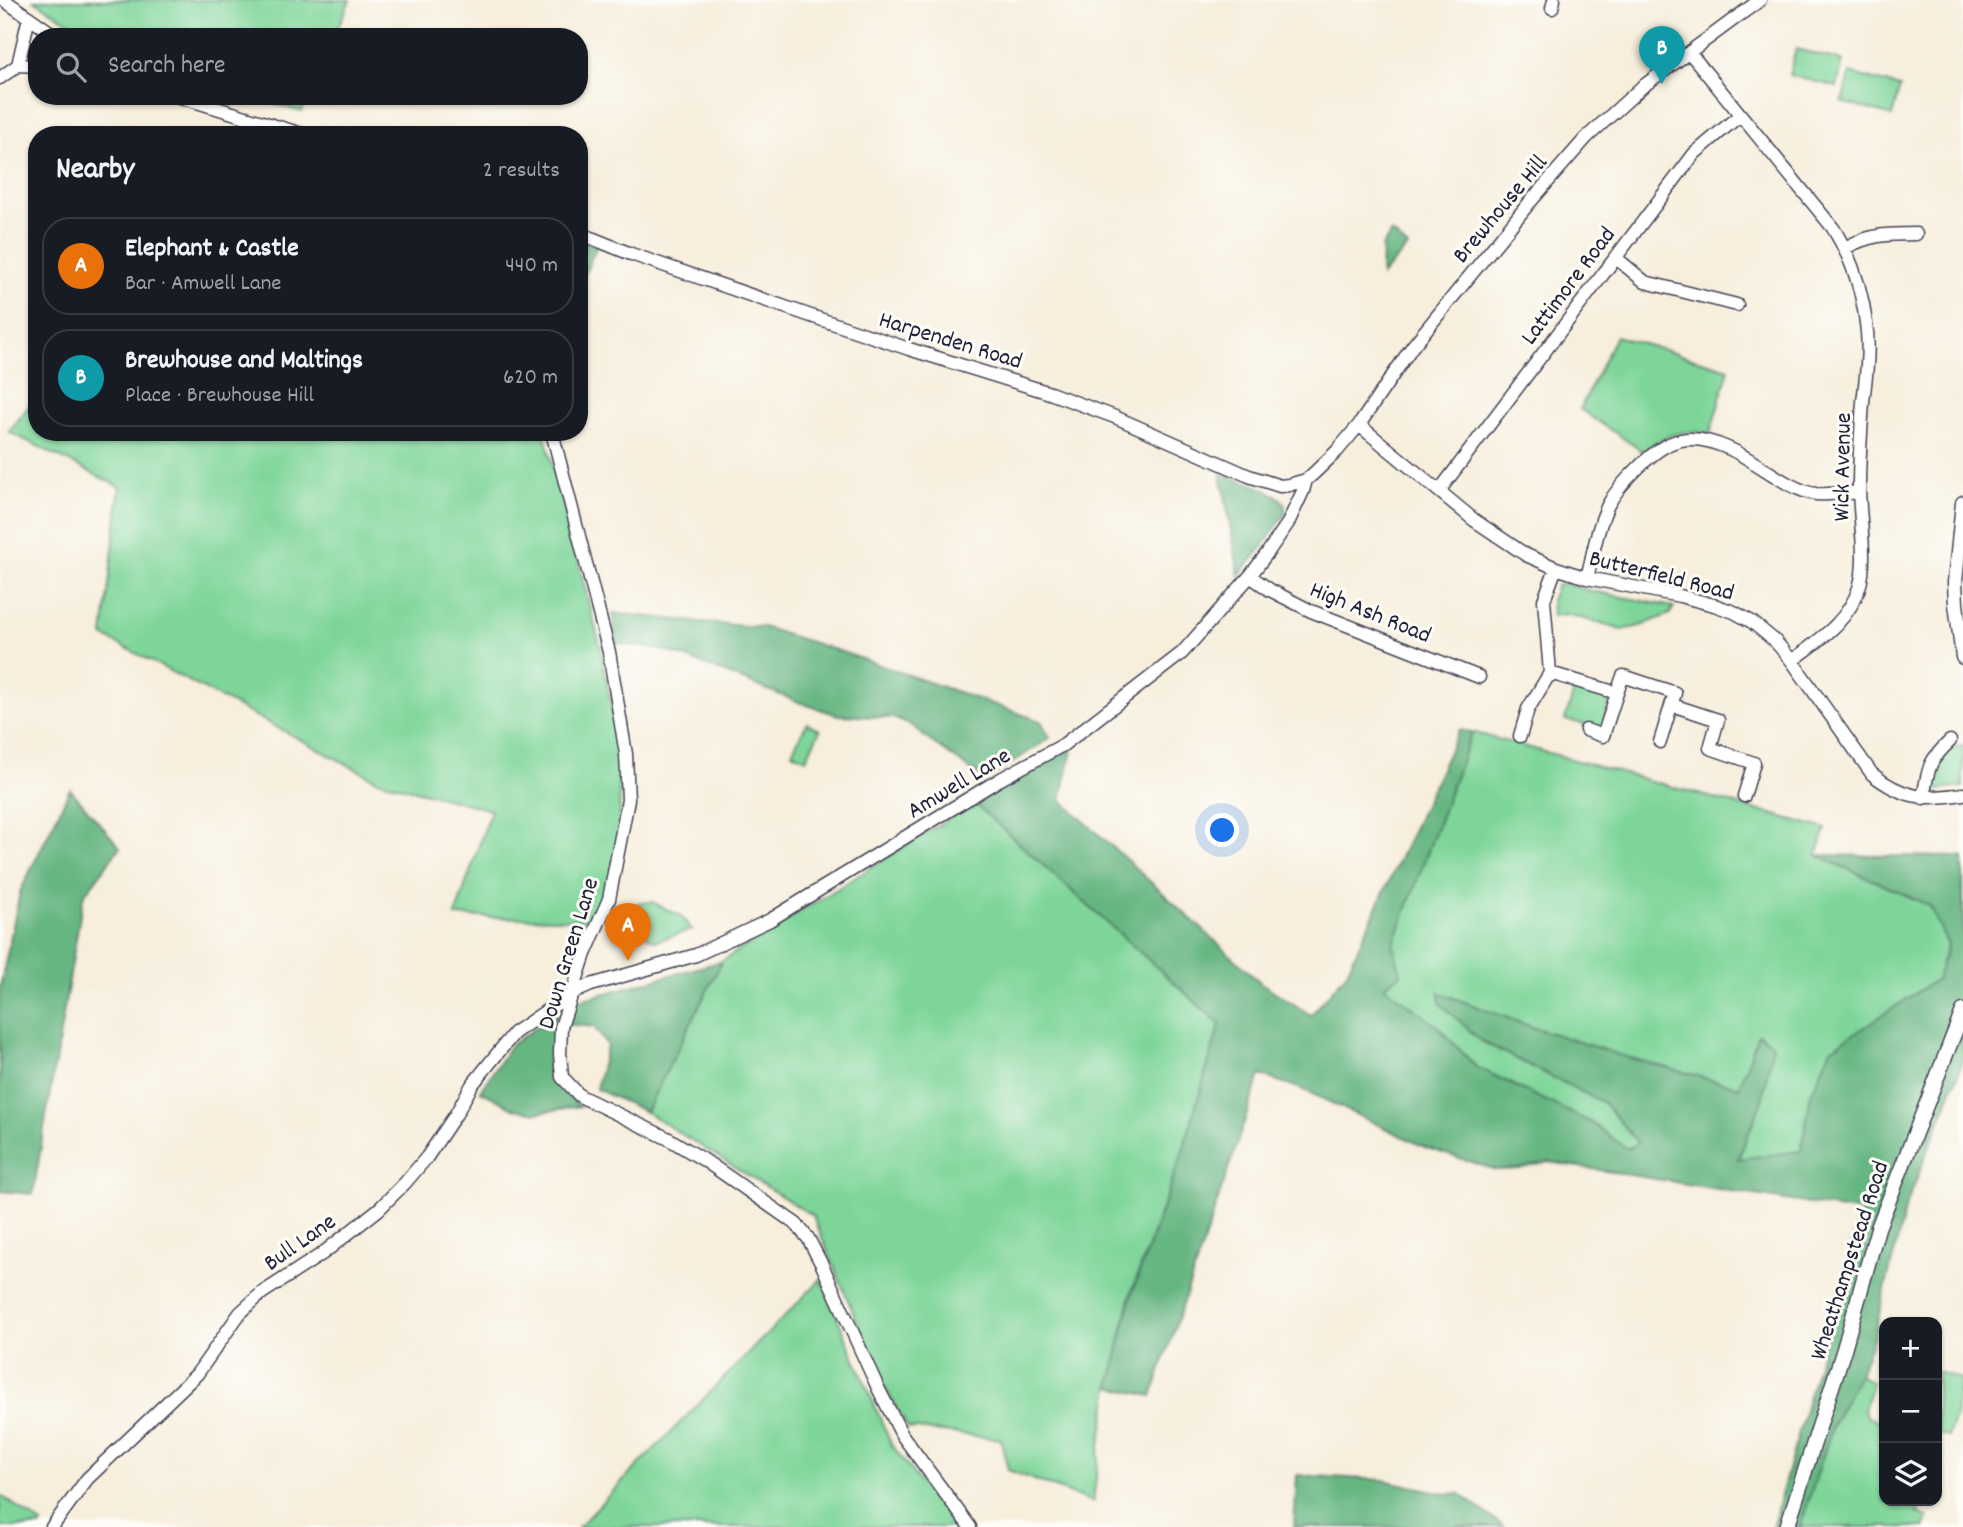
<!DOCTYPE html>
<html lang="en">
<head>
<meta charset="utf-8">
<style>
	:root { --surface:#171b24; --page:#20242c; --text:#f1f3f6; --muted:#9ea1a6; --line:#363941; --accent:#d1495b }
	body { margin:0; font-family:Dekko,sans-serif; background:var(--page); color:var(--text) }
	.controls { position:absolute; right:21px; bottom:21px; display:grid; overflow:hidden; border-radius:14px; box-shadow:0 2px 5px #0004 }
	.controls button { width:63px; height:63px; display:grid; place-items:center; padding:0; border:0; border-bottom:2px solid var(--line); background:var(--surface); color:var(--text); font:35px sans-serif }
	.you { position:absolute; left:1223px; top:831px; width:24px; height:24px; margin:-18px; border:5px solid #fff; border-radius:50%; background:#1a73e8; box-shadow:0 0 0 10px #1a73e833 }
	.badge { display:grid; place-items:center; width:46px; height:46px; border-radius:50%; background:var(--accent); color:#fff; font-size:23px; font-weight:700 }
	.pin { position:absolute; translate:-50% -58px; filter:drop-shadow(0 2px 4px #0008) }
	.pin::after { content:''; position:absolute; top:37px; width:24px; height:21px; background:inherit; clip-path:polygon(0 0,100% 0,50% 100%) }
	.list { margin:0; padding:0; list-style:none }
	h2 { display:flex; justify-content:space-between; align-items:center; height:91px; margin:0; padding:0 28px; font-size:30px }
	h2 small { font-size:23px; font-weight:400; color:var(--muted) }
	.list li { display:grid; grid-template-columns:46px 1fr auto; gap:21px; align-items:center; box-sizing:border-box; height:98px; margin:0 14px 14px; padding:0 14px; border:2px solid var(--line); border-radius:28px }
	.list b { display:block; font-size:26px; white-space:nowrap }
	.list p { margin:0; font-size:23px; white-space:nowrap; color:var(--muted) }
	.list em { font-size:23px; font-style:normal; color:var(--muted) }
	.icon { flex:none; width:38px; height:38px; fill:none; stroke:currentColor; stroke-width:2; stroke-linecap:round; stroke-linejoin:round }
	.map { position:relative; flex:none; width:1963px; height:1527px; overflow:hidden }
	.search { position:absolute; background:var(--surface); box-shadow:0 2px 5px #0004; left:28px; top:28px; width:560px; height:77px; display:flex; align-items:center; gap:18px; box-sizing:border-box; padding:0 24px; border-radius:28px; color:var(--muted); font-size:26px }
	.panel { position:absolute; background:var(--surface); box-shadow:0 2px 5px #0004; left:28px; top:126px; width:560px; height:315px; border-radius:28px }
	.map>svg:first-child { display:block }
	.green { fill:#7ed59a; stroke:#507c6a; stroke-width:2 }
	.forest { fill:#66b682; stroke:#446c5e; stroke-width:2 }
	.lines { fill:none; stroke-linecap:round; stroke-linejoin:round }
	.minor-casing { stroke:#424153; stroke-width:15 }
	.major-casing { stroke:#424153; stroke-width:17 }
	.minor { stroke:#fff; stroke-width:12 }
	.major { stroke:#fff; stroke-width:14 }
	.labels { text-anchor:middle; stroke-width:6; stroke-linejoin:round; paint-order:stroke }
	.street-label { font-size:24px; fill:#22223b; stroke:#fdfcf7 }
</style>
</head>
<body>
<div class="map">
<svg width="1963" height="1527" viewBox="0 0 1963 1527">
	<rect width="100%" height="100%" fill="#fdfcf7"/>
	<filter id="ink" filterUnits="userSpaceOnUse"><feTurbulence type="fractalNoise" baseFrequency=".0143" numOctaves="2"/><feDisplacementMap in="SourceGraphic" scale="14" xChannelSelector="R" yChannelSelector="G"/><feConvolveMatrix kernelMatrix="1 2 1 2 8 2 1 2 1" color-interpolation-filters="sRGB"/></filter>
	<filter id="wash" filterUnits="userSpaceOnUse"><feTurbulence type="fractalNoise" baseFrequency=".00686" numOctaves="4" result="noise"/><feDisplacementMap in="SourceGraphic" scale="28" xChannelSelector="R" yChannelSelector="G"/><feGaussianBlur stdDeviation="1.57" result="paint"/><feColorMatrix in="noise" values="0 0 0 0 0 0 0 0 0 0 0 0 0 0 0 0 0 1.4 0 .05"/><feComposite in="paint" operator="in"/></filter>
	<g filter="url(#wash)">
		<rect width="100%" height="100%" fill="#f7eedc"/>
		<path class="green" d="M 34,0 L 350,0 L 334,37 L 87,37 L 67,21 Z
			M 1796,49 L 1843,61 L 1837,87 L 1789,75 Z
			M 1850,73 L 1900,87 L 1892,116 L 1842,102 Z
			M 248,96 L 309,96 L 302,112 Z
			M 1616,336 L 1729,369 L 1710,434 C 1679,428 1667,435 1642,451 L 1580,409 Z
			M 37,395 L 37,432 L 544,432 L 600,645 L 619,751 L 620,834 L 606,896 L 593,920 L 455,916 L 491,810 L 377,780 L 103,636 L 120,487 L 9,432 Z
			M 1562,583 L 1591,591 L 1674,607 L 1670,614 L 1640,626 L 1622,630 L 1571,615 L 1564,614 L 1552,616 L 1551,600 L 1557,585 Z
			M 1576,685 L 1611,695 L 1602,726 L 1597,727 L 1565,720 Z
			M 807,723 L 820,730 L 806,759 L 792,752 Z
			M 1472,732 L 1826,829 L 1817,855 L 1930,906 L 1948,944 L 1937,979 L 1831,1050 L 1811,1094 L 1802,1151 L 1738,1160 L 1762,1100 L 1773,1044 L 1758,1034 L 1740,1088 L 1623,1057 L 1529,1026 L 1440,993 L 1481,1041 L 1604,1103 L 1638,1143 L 1627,1149 L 1592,1123 L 1476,1067 L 1437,1026 L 1384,986 L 1401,974 L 1393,945 Z
			M 1963,745 L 1963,787 L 1937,790 L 1931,783 C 1938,760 1938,754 1963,745 Z
			M 974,803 L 1220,1024 L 1182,1154 L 1130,1296 L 1110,1387 L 1100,1445 L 1093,1502 L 1008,1470 L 1001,1439 L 908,1428 L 883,1384 L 813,1216 L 646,1112 L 722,961 Z
			M 652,902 L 681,916 L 692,930 L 655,941 L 631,927 L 637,903 Z
			M 821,1279 L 891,1444 L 954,1527 L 578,1527 Z
			M 1937,1372 L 1961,1379 L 1955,1417 L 1948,1437 L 1937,1433 Z
			M 1859,1375 L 1872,1382 L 1864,1411 L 1867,1417 L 1884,1424 L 1884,1501 L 1921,1501 L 1917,1513 L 1928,1517 L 1925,1527 L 1800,1527 L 1834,1421 Z
			M 0,1495 L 42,1524 L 40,1527 L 0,1527 Z"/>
		<path class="forest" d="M 1391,232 L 1408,247 L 1381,276 L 1382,247 Z
			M 579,238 L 597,245 L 579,288 Z
			M 1221,474 C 1236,479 1277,490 1284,503 C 1286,508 1285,509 1285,514 L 1262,548 L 1239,575 Z
			M 613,613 L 706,623 L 763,627 L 842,652 L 1041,721 L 1050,738 L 985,780 L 926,738 L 913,726 L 893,718 L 838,715 L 801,703 L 679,655 L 662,650 L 615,643 Z
			M 1459,730 L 1472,732 L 1393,945 L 1401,974 L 1384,986 L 1437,1026 L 1476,1067 L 1592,1123 L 1627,1149 L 1638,1143 L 1604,1103 L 1481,1041 L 1440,1003 L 1440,993 L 1529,1026 L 1623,1056 L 1739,1087 L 1758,1034 L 1773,1044 L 1762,1100 L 1738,1159 L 1801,1151 L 1811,1094 L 1831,1049 L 1937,979 L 1948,945 L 1930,906 L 1817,855 L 1963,857 L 1963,1062 L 1906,1206 L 1872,1342 L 1859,1375 L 1834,1421 L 1800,1527 L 1772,1527 L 1861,1212 L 1549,1162 L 1519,1169 L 1496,1170 L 1427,1148 L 1302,1089 L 1260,1075 L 1152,1396 L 1110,1387 L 1131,1296 L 1182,1154 L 1220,1024 L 974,803 L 1073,746 L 1061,800 L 1261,983 L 1311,1015 L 1346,974 Z
			M 70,789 L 120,847 L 83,897 L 33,1194 L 0,1191 L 0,988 L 20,892 Z
			M 722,961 L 646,1112 L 596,1089 L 607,1045 L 594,1027 L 565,1024 L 573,1002 Z
			M 558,1012 C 555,1034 551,1058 557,1080 C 561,1091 571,1099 580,1106 L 536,1113 L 515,1109 L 480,1091 L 511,1045 Z
			M 1297,1475 L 1383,1480 L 1448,1494 L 1459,1493 L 1504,1527 L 1294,1527 Z"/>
	</g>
	<g filter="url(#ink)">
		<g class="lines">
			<defs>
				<path id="minor" d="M 4,0 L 57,37
					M 1552,8 L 1554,0
					M 1690,53 L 1833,228 C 1851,257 1862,289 1866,323 C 1870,349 1866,377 1863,402 C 1861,431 1859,459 1859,487 C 1859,517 1868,561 1859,588 C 1848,622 1819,640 1792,661
					M 18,65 L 29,17
					M 0,78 L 18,65 L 37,66
					M 177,96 L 305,135
					M 579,233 L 631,254 L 814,317 L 909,349 L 1050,393 L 1115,417 L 1249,476 L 1280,486 L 1289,485 L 1306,480 L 1313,474 L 1337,451 L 1359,425 L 1412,347 L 1530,202 L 1586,138 L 1642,87 L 1760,0
					M 1845,248 C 1870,234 1888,234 1916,234
					M 1615,257 L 1645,282 L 1737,305
					M 1359,425 L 1474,520 L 1526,555 L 1556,568 L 1587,578 L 1680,596 L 1714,605 L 1734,612 L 1752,622 L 1775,641 L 1792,661 L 1872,774 C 1904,799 1924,800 1963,794
					M 552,432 L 609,652 L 626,754 L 628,800 L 609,899 L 585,954 L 561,1027 L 560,1054 L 562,1077 L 580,1096 L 669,1139 L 704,1160 L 796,1224 L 808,1238 L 822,1265 L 878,1388 L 902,1435 L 970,1527
					M 1439,491 L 1694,154 L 1740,115
					M 1250,576 L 1270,590 L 1311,611 L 1479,677
					M 1587,578 C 1593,554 1597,528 1608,505 C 1616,490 1627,479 1638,468 C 1668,437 1690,431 1730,449 C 1755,460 1790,491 1816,494 C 1830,495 1845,493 1859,492
					M 1550,673 L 1617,693 L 1603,736 L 1586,730
					M 1617,693 L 1623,676 L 1675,693 L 1660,742
					M 1672,705 L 1718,720 L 1710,748 L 1754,763 L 1744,796
					M 1520,736 L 1528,709 L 1550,673 L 1544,600 L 1556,568
					M 1923,798 C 1929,767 1927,763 1950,741
					M 52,1527 L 87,1479 L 197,1374 L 240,1313 L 262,1293 L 322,1254 L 379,1209 L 405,1183 L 427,1157 L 456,1114 L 472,1085 L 514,1033 L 571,994 L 591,985 L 696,955 L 770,920 L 997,781 L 1063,745 L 1182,653 L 1250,576 L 1268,552 L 1288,523 L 1303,491 L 1306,480"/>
				<path id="major" d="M 1963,503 L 1955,582 L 1956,604 L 1963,657
					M 1787,1527 L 1844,1349 L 1878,1228 L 1963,1011"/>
			</defs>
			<use href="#minor" class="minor-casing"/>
			<use href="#major" class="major-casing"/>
			<use href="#minor" class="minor"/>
			<use href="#major" class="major"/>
		</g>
	</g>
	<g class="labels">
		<g class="street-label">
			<text transform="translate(1499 208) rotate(-50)" y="8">Brewhouse Hill</text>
			<text transform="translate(1567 285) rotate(-53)" y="8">Lattimore Road</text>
			<text transform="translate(951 339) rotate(17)" y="8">Harpenden Road</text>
			<text transform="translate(1841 467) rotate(-89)" y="8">Wick Avenue</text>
			<text transform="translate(1662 574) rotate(14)" y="8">Butterfield Road</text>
			<text transform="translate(1371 611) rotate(22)" y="8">High Ash Road</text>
			<text transform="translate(958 782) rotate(-31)" y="8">Amwell Lane</text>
			<text transform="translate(567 953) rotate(-73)" y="8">Down Green Lane</text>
			<text transform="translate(299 1241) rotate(-35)" y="8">Bull Lane</text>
			<text transform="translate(1848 1260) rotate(-72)" y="8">Wheathampstead Road</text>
		</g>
	</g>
</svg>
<div class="controls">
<button>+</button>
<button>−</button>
<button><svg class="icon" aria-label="layers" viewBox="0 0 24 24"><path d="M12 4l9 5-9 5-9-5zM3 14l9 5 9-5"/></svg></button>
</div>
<div class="you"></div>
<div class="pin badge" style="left:628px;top:961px;background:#e8710a">A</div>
<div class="pin badge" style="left:1662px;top:84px;background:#0f9aa8">B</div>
<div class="search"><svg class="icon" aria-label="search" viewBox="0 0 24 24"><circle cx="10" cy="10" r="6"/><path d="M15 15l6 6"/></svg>Search here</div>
<section class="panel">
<h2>Nearby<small>2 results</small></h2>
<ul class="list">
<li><span class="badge" style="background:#e8710a">A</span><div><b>Elephant &amp; Castle</b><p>Bar · Amwell Lane</p></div><em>440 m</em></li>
<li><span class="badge" style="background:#0f9aa8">B</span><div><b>Brewhouse and Maltings</b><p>Place · Brewhouse Hill</p></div><em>620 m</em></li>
</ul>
</section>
</div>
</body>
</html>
